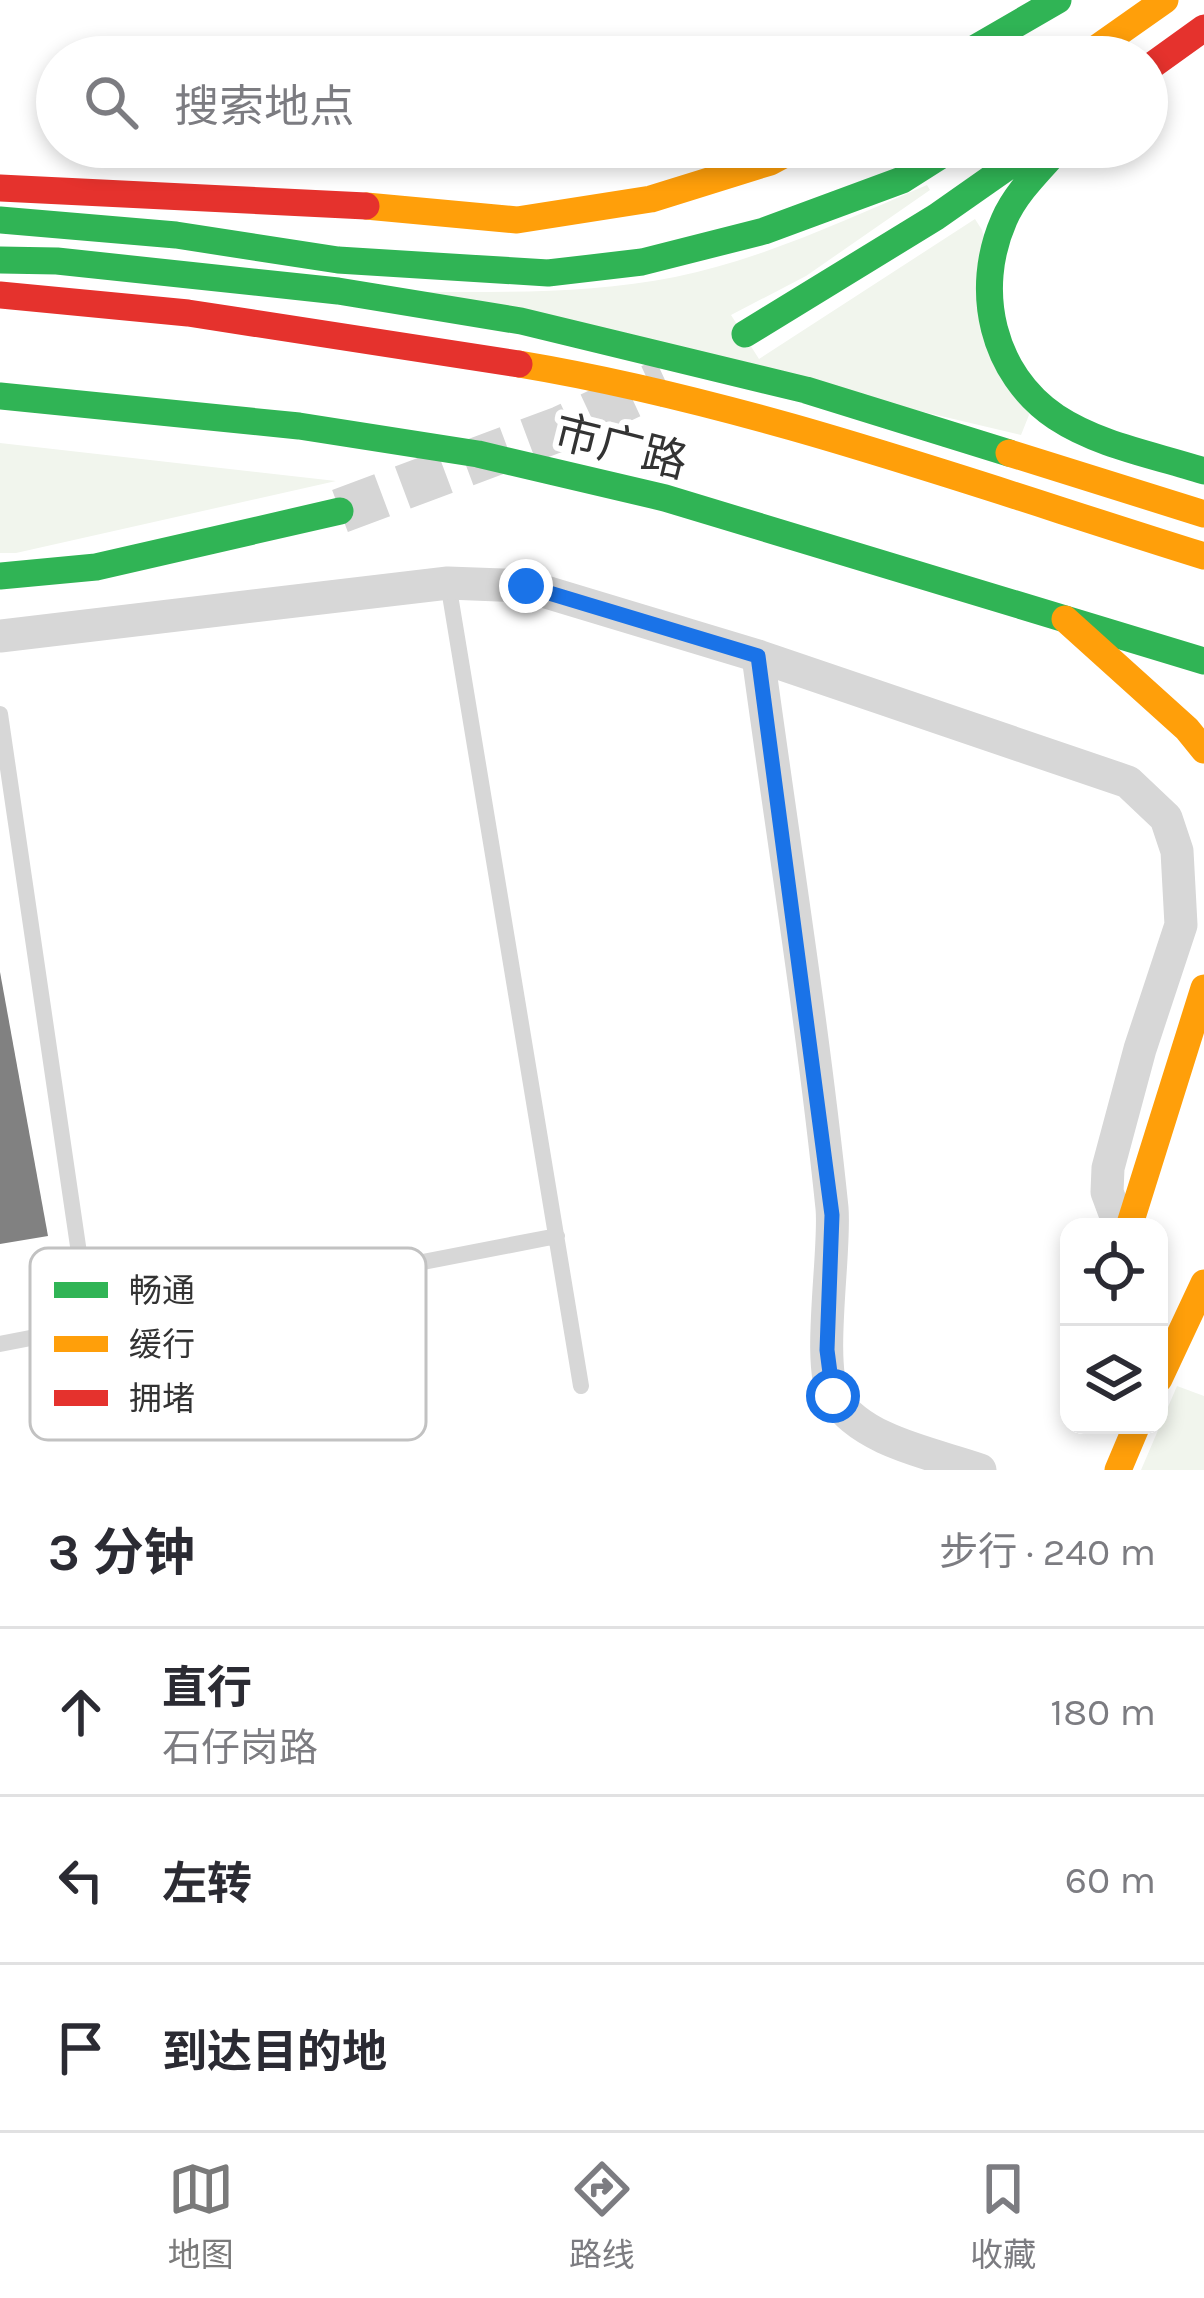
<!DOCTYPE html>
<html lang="zh">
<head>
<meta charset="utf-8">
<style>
	:root { --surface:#fff; --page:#f7f7f7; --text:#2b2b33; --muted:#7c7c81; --line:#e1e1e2; --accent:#7a7a7a }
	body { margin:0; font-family:Karla,"Noto Sans SC",sans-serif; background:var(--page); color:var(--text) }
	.controls { position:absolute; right:36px; bottom:36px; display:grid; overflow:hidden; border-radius:24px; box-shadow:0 6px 18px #0003 }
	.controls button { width:108px; height:108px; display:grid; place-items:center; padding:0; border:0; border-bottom:3px solid var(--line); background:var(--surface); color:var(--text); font:60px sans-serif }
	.stop { position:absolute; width:36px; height:36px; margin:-27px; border:9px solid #1a73e8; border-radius:50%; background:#fff }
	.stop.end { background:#1a73e8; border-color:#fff; box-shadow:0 3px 12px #0008 }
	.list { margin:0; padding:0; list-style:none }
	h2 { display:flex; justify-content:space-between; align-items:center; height:156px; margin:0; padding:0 48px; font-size:51px }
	h2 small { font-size:39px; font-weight:400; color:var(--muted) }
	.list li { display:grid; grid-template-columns:78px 1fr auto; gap:36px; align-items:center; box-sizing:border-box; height:168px; padding:0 48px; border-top:3px solid var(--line) }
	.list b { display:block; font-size:45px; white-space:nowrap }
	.list p { margin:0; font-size:39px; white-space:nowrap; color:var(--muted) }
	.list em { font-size:39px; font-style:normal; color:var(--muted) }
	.icon { flex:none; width:66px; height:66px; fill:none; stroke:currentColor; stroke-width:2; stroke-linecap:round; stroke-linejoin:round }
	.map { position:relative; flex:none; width:1204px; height:1470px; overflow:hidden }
	.search { position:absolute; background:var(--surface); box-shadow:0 6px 18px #0003; left:36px; right:36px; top:36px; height:132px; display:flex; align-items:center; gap:30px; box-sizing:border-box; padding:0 42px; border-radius:66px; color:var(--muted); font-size:45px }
	.sheet { height:660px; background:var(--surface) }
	nav { display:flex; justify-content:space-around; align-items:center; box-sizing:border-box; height:168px; border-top:3px solid var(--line); background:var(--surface); font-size:33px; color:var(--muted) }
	nav a { display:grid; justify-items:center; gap:6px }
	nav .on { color:var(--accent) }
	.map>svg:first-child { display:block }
	.green { fill:#f1f5ed }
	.building { fill:#818181 }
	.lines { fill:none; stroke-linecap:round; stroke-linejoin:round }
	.secondary-tunnel { stroke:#d6d6d6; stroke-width:45; stroke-dasharray:45 22; stroke-linecap:butt }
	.lane { stroke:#d7d7d7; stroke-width:16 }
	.street { stroke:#d7d7d7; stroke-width:33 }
	.fast { stroke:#30b455; stroke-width:27 }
	.slow { stroke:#ff9f0a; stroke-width:27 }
	.jam { stroke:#e5322d; stroke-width:27 }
	.route { stroke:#1a73e8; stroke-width:15 }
	.labels { text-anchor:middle; stroke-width:12; stroke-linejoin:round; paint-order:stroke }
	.street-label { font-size:45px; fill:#333; stroke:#fff }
	.key { fill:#fff; stroke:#c2c2c2; stroke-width:3 }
	.key-label { font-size:33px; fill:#333 }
</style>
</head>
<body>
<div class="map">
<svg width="1204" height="1470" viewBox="0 0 1204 1470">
	<rect width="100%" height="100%" fill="#fff"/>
	<path class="green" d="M 927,185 L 930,190 L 806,276 L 731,315 L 759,359 L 975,219 L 982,230 L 1029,415 L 1021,435 L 416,292 C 501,292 590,294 675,277 C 763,259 845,220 927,185 Z
		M 0,443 L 336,481 L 16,553 L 0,553 Z
		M 1177,1386 L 1204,1396 L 1204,1470 L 1141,1470 Z"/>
	<path class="building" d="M 0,972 L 48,1236 L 0,1244 Z"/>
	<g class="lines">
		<path class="secondary-tunnel" d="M 340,511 L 562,428 L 665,380"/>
		<path class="lane" d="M 448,583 L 581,1386
			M 0,714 L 90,1328
			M 0,1344 L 557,1236"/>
		<path class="street" d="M 0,636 L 448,583 L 526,586 L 758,656 L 1128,782 L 1166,818 L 1177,851 L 1181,925 L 1140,1049 L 1108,1168 L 1107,1192 L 1120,1227
			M 758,656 C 783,840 813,1024 832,1208 C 836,1251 816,1367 835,1398 C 862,1442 935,1454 980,1470"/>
		<path class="fast" d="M 960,57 L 1058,0
			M 1060,147 C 1040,170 1016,192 1004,220 C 973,290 992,374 1056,417 C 1100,446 1155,455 1204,471
			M 0,220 L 176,235 L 338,260 L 548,273 L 642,262 L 764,231 L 902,180 L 954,147
			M 0,260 L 57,261 L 338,291 L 521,321 L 806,390 L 1009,453
			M 745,334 L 936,217 L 1036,147
			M 0,396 L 299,426 L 478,454 L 665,498 L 1204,661
			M 0,576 L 96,567 L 340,511"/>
		<path class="slow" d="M 1084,57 L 1165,0
			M 366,206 L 517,220 L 651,199 L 770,162 L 798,147
			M 519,364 C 752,403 979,486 1204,556
			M 1009,453 L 1204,514
			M 1065,619 L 1187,729 L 1204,750
			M 1129,1227 L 1204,988
			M 1159,1379 L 1204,1283
			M 1118,1470 L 1137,1425"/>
		<path class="jam" d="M 1147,69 L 1204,28
			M 0,188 L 366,206
			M 0,295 L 188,313 L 519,364"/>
	</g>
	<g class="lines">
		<path class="route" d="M 526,586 L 758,656 L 832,1215 L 827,1350 L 833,1396"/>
	</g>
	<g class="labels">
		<g class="street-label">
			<text transform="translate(621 446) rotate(14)" y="16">市广路</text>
		</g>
	</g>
	<rect x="30" y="1248" width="396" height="192" rx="18" class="key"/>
	<rect x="54" y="1282" width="54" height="16" fill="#30b455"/>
	<rect x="54" y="1336" width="54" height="16" fill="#ff9f0a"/>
	<rect x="54" y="1390" width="54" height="16" fill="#e5322d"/>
	<g class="key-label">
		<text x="129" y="1302">畅通</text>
		<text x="129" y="1356">缓行</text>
		<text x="129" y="1410">拥堵</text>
	</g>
</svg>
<div class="controls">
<button><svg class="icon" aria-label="locate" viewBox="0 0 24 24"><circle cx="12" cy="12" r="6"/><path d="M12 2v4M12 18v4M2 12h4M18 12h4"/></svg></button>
<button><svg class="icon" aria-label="layers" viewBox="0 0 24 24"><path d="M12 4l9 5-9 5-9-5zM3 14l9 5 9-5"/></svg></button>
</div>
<div class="stop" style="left:833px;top:1396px"></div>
<div class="stop end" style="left:526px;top:586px"></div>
<div class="search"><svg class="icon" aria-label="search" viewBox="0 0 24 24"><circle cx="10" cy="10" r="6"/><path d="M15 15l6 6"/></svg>搜索地点</div>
</div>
<section class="sheet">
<h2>3 分钟<small>步行 · 240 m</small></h2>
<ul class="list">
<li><svg class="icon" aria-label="ahead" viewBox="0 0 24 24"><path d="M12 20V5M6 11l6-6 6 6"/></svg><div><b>直行</b><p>石仔岗路</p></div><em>180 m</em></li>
<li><svg class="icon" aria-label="left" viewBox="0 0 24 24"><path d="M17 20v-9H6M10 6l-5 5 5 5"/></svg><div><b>左转</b></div><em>60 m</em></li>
<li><svg class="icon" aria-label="arrive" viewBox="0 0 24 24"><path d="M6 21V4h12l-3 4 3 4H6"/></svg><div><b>到达目的地</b></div></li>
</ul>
</section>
<nav>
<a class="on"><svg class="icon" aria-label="map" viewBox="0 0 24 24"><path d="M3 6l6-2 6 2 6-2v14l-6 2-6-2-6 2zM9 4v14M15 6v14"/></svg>地图</a>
<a><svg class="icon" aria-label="directions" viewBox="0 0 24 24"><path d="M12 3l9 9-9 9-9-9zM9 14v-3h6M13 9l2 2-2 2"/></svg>路线</a>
<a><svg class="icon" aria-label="saved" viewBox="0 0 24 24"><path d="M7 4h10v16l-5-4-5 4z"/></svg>收藏</a>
</nav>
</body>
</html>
